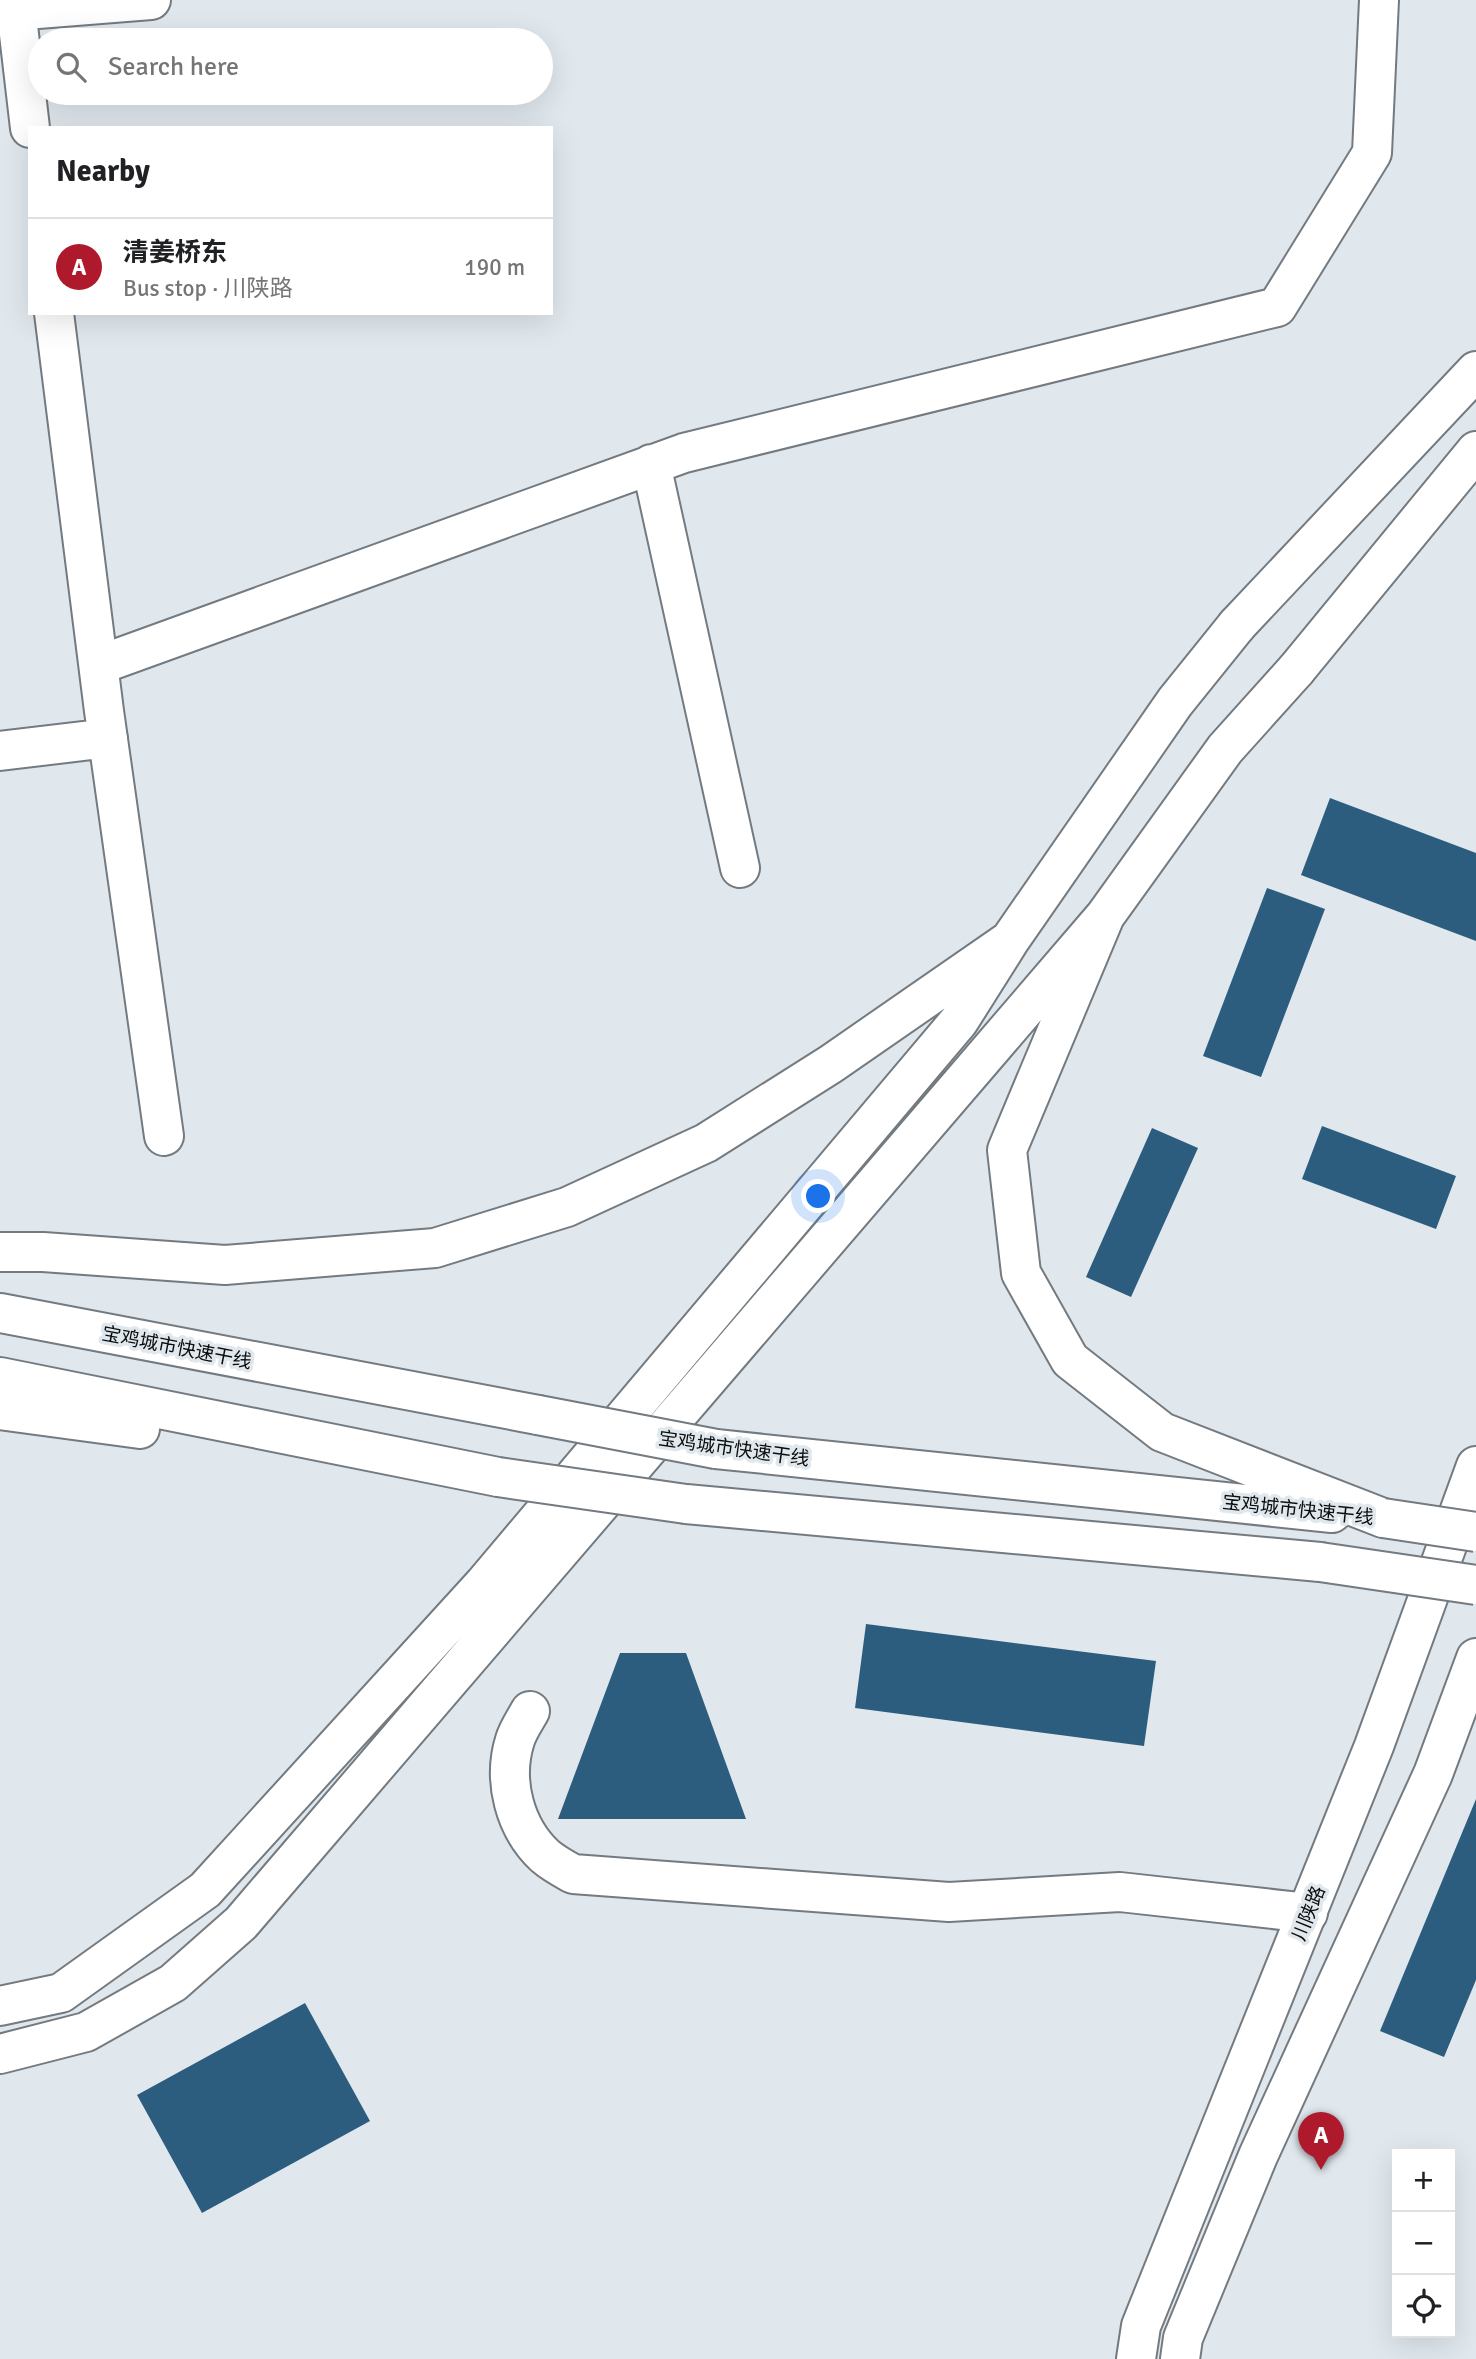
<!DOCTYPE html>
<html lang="en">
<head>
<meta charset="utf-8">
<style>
	:root { --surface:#fff; --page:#f2f2f2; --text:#202124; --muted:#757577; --line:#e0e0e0; --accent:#ae1a2b }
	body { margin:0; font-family:Signika,"Noto Sans SC",sans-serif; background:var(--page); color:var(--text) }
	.controls { position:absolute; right:21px; bottom:21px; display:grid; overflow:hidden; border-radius:0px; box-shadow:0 7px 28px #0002 }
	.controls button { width:63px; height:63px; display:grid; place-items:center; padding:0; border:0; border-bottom:2px solid var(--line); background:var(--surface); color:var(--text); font:35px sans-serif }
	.you { position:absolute; left:819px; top:1197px; width:24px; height:24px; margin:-18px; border:5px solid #fff; border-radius:50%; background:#1a73e8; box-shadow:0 0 0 10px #1a73e833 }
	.badge { display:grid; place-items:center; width:46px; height:46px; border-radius:50%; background:var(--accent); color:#fff; font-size:23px; font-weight:700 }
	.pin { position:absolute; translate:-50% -58px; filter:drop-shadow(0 2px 4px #0008) }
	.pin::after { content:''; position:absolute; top:37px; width:24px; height:21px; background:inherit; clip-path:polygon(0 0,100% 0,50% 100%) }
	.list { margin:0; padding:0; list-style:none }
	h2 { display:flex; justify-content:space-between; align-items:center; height:91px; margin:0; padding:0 28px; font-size:30px }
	h2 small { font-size:23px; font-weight:400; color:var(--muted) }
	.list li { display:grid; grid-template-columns:46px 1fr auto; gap:21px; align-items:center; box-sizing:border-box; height:98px; padding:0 28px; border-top:2px solid var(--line) }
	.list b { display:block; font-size:26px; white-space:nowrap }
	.list p { margin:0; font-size:23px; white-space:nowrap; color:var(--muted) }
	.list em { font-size:23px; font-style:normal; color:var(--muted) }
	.icon { flex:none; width:38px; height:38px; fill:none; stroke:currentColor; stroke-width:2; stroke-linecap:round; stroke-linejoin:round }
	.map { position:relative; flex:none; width:1476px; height:2359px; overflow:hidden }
	.search { position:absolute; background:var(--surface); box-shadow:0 7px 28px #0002; left:28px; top:28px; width:525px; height:77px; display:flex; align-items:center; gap:18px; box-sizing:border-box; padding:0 24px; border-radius:38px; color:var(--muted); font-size:26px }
	.panel { position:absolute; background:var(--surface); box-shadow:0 7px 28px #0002; left:28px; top:126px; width:525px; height:189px; border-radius:0px }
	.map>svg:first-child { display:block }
	.building { fill:#2c5d7e }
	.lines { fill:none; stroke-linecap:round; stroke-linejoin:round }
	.minor-casing { stroke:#737a80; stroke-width:42 }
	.major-casing { stroke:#737a80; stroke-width:42 }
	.highway-casing { stroke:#737a80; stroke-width:42 }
	.minor { stroke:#fff; stroke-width:38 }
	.major { stroke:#fff; stroke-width:38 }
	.highway { stroke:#fff; stroke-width:38 }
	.highway-bridge-casing { stroke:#737a80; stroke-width:42; stroke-linecap:butt }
	.highway-bridge { stroke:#fff; stroke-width:38 }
	.labels { text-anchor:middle; stroke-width:7; stroke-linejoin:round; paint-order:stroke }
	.street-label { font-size:19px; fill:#0a0d0e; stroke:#e0e8ee }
</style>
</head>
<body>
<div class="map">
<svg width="1476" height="2359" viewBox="0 0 1476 2359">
	<rect width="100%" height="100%" fill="#e0e8ee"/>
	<path class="building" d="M 1330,798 L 1476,853 L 1476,941 L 1301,875 Z
		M 1267,888 L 1325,909 L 1261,1077 L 1203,1056 Z
		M 1322,1126 L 1456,1176 L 1436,1229 L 1302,1179 Z
		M 1152,1128 L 1198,1148 L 1131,1297 L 1086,1277 Z
		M 866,1624 L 1156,1661 L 1144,1746 L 855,1708 Z
		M 620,1653 L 686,1653 L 746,1819 L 558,1819 Z
		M 1476,1799 L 1476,1980 L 1444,2057 L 1380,2031 Z
		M 305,2003 L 370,2121 L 202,2213 L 137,2095 Z"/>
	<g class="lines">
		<defs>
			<path id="minor" d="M 15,0 L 30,128
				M 0,12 L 151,0
				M 54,313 L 104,711 L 164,1136
				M 651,464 L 740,868
				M 99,665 L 684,453 L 1277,307 L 1372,153 L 1379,0
				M 0,751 L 108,738
				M 530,1711 C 525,1720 518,1730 515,1740 C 502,1781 515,1828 545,1856 C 553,1863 564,1869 573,1874 L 949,1902 L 1120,1892 L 1308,1913"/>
			<path id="major" d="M 1237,625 L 1476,371
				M 1296,670 L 1476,451"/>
			<path id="highway" d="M 1296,670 L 1225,749 L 1105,916 L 1007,1150 L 1021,1273 L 1070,1360 L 1162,1432 L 1383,1518
				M 0,1252 L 43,1252 L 225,1265 L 435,1248 L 567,1207 L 706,1143 L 831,1064 L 1010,940 L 1175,702 L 1237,625
				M 0,1313 L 538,1415
				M 0,1377 L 498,1477
				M 0,1410 L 140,1429
				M 716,1449 L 1332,1513
				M 686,1504 L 1320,1562
				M 0,2006 L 61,1993 L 205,1890 L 484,1584 L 959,1021 L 1010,940
				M 0,2054 L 86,2032 L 173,1983 L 241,1923 L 1105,916
				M 1136,2359 L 1141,2326 L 1374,1746 L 1476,1466
				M 1180,2359 L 1183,2338 L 1258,2156 L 1433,1774 L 1476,1658"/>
		</defs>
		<use href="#minor" class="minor-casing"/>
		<use href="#major" class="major-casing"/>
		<use href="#highway" class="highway-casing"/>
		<use href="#minor" class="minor"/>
		<use href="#major" class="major"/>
		<use href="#highway" class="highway"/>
		<defs>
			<path id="highway-bridge" d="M 538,1415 L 716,1449
				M 498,1477 L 686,1504
				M 1383,1518 L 1476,1532
				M 1320,1562 L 1476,1585"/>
		</defs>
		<use href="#highway-bridge" class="highway-bridge-casing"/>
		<use href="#highway-bridge" class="highway-bridge"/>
	</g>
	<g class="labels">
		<g class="street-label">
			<text transform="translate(177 1347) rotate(11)" y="7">宝鸡城市快速干线</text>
			<text transform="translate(734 1448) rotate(8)" y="7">宝鸡城市快速干线</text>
			<text transform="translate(1298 1509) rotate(6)" y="7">宝鸡城市快速干线</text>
			<text transform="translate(1308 1913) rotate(-68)" y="7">川陕路</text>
		</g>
	</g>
</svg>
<div class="controls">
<button>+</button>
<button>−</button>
<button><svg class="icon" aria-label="locate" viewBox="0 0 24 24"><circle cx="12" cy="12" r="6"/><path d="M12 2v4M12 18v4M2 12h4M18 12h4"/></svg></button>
</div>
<div class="you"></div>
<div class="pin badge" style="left:1321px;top:2170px">A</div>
<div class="search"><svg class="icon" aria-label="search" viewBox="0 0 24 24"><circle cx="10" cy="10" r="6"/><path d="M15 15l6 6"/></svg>Search here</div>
<section class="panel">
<h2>Nearby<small></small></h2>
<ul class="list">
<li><span class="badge">A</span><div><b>清姜桥东</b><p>Bus stop · 川陕路</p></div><em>190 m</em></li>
</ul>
</section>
</div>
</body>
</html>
